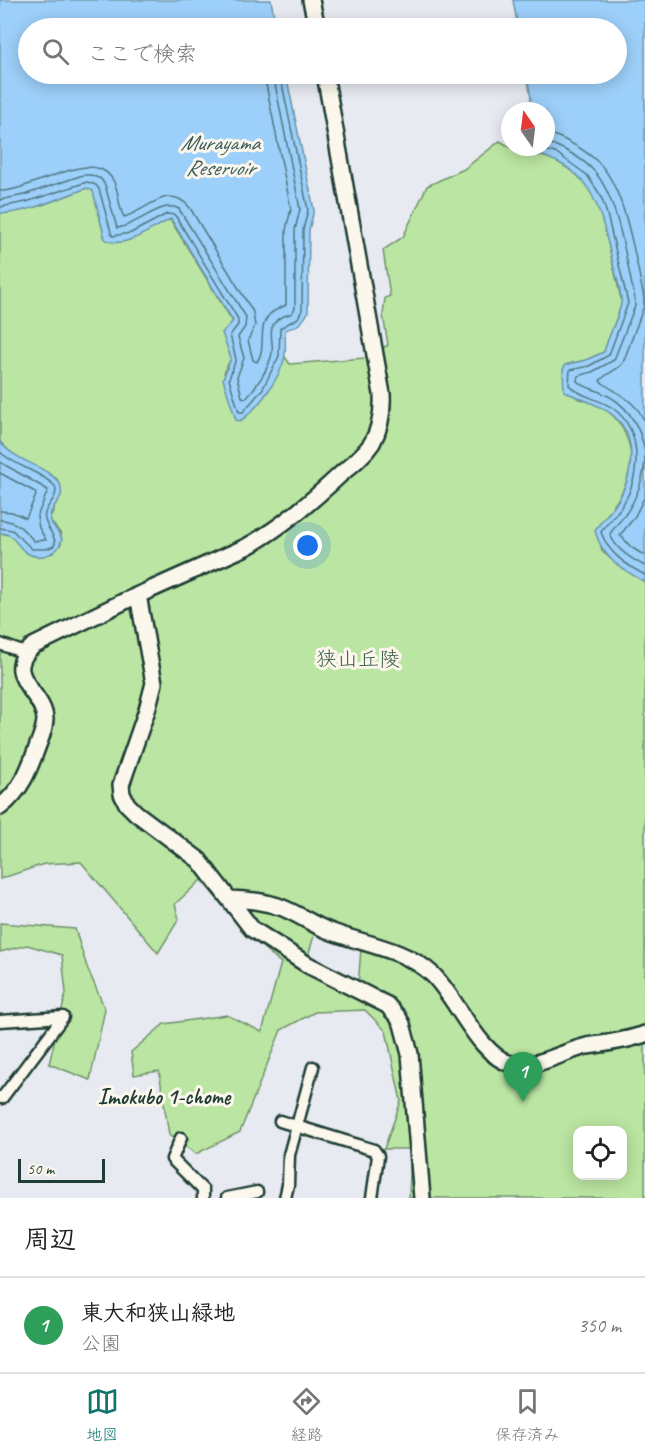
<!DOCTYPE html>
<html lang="ja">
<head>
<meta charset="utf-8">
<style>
	:root { --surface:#fff; --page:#f2f2f2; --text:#222; --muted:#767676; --line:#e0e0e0; --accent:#0f766e }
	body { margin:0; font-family:Caveat,"Klee One",sans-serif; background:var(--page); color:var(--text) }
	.controls { position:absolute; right:18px; bottom:18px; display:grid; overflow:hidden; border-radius:12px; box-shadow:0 3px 15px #0003 }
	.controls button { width:54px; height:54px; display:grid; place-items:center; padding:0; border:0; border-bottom:2px solid var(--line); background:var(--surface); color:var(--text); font:30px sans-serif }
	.compass { position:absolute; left:501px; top:102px; width:54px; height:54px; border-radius:50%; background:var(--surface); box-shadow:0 3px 15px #0003; rotate:346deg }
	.scale { position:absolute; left:18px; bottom:15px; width:87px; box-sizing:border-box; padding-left:6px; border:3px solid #1f3d34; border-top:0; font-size:16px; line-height:21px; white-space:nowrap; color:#1f3d34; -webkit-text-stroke:4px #fbf7ec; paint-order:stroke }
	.you { position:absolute; left:308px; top:546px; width:21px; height:21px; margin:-15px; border:4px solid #fff; border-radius:50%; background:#1a73e8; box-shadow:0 0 0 9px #1a73e833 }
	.badge { display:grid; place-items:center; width:39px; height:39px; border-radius:50%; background:var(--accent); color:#fff; font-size:20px; font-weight:700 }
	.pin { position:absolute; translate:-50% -50px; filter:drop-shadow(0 2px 3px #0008) }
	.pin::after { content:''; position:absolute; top:32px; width:21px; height:18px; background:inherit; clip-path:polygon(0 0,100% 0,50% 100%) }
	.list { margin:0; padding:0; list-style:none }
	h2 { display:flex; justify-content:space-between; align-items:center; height:78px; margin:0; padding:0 24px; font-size:26px }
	h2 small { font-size:20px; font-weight:400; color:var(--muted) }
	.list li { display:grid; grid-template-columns:39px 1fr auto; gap:18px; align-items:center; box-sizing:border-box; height:96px; padding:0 24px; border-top:2px solid var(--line) }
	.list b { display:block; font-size:22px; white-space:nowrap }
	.list p { margin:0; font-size:20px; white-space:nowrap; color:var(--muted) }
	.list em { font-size:20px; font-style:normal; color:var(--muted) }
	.icon { flex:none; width:33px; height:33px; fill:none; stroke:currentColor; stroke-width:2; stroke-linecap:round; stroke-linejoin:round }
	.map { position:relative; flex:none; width:645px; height:1198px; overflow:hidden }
	.search { position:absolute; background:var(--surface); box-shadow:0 3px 15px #0003; left:18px; right:18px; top:18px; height:66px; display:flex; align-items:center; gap:15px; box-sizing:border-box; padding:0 21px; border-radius:33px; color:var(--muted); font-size:22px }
	.sheet { height:174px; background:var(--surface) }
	nav { display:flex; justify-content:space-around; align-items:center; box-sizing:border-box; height:84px; border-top:2px solid var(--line); background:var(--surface); font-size:16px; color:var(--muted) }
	nav a { display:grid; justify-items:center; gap:3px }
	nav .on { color:var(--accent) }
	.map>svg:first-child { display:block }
	.green { fill:#bbe5a2; stroke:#6d916b; stroke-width:1.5; fill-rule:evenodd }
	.water { fill:#9ccff9; stroke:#6a95aa; stroke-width:1.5 }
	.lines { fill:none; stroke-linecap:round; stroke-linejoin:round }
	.shore { stroke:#517783; stroke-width:1.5 }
	.street-casing { stroke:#1f3d34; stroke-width:15 }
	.secondary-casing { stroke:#1f3d34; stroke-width:20 }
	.street { stroke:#fbf7ec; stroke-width:10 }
	.secondary { stroke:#fbf7ec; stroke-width:15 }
	.labels { text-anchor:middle; stroke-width:6; stroke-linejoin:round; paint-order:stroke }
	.park-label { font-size:21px; fill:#3e5f4a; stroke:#fbf7ec }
	.water-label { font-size:22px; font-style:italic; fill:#385a5b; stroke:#fbf7ec }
	.neighbourhood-label { font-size:22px; font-weight:bold; fill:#1f3d34; stroke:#fbf7ec }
</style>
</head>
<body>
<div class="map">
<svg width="645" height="1198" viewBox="0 0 645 1198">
	<rect width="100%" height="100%" fill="#e7eaf1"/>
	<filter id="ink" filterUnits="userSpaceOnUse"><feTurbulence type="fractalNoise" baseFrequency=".0167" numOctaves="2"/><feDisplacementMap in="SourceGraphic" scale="12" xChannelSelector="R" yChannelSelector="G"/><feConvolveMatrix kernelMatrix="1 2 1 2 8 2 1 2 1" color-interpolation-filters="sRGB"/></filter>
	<g filter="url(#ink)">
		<path class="green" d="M 500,141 L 510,147 L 555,160 L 583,179 L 595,199 L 602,217 L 622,303 L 604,352 L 586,360 L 565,365 L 577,398 C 584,400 592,402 599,406 C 612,412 621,423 626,436 C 641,470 619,502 597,527 L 602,551 L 617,564 L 645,582 L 645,1198 L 409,1198 L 411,1149 L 384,1149 L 401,1101 L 386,1031 L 365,1010 L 315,1012 L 281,1030 L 240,1132 L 196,1154 L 169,1135 L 159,1071 L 134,1075 L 131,1052 L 164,1024 L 227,1015 L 262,1032 L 281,963 L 248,935 L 201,880 L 175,904 L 179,919 L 158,953 L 81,862 L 44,864 L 0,879 L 0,533 L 9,535 L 39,555 L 53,553 L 61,544 L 61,534 L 51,522 L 50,517 L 54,510 L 57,479 L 14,456 L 0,442 L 0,213 C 22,215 66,196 87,188 L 93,190 L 105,239 L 154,228 L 170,219 L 233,322 L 223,333 L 231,358 L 224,373 L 267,393 L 285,357 L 290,364 L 365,358 L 388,345 L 383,315 L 385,298 L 390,296 L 383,250 L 403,237 L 427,186 L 464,169 ZM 318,922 L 362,936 L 358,987 L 306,963 ZM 578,1130 L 622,1130 L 622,1176 L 578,1176 Z
			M 0,923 L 75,929 L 87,967 L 105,1009 L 90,1080 L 49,1064 L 66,993 L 62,955 L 27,945 L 0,952 Z"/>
		<path class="water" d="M 0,0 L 271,0 L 276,28 L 28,28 L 28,74 L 286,74 L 314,210 L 309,230 L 308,312 C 303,323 297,327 285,330 C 285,338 286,347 285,354 C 283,375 257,410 240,421 L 236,420 L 223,379 L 231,358 L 222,333 L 233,321 L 171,219 C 155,226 122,252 105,239 L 93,191 L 87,188 C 65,196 22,215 0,213 Z
			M 513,0 L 645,0 L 645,582 C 620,568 603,559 595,531 C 600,521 609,514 615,505 C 633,478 641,435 610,413 C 596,403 579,399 564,391 L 563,370 L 565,365 L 586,360 L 604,352 C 608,336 618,319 621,304 C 623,295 614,270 612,260 C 595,187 588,165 512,147 L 546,147 L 546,111 L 522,111 L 531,99 L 527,74 L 616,74 L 616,28 L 518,28 Z
			M 0,442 C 16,462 46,465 60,484 C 66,501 52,502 50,516 C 49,524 59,531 62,539 C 59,554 40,561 27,553 C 16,547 15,533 0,533 Z"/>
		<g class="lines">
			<path class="shore" d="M 546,132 C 565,139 583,148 598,162 C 626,189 635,259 644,297 L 644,306 L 623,363 C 617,371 605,373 600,381 C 617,394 636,400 645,422
				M 546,142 C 563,148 581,157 594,171 C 619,199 626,262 635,299 L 635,306 L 614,360 L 592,372 L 578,376 L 577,381 C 583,387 594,389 602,393 C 627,403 640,426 645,452
				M 536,147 L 558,154 L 587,175 L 601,196 L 607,214 L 628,303 L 609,355 L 589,366 L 570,370 L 569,385 C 580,397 601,399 614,409 C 645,433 640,481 619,510 C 613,518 606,524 601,532 C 608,553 626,565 645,575
				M 0,191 C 30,192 89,148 111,177 C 120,188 117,205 124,217 C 147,211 169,181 190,208 L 253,312 L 255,326 L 248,340 L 253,360 L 257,362 C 267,347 257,328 269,315 C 274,310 281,308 286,305 L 286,230 L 291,209 L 264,74
				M 0,200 L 24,195 L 83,175 L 91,175 L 101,179 L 105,185 L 117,228 C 137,226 162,199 179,209 L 246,317 L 245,327 L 238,337 L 244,358 L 237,377 L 242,397 L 246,398 C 256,387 269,369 272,353 C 274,343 267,330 276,321 C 280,316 287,316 292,313 L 295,308 L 295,230 L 300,209 L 273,74
				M 0,207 L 26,202 L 87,182 L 96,185 L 99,189 L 112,236 L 131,233 L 167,214 L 175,215 L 238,319 L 238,325 L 230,335 L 236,359 L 229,379 L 239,412 L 243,412 L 262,390 L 279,356 L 280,328 L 298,318 L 302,310 L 303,230 L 308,210 L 280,74
				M 0,452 C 16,467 40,471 55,486 C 59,497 48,503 45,513 C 40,529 78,551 32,549 L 12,530 L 0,528
				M 645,456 C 645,476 637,498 625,515 C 620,521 614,527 610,534 C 615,549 631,559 645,566
				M 0,462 L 48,490 L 37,517 L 39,528 L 46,540 L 34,541 C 24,530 16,520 0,520
				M 0,473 L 35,492 L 36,495 L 26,518 L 12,512 L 0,511
				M 645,496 L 634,518 L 620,535 L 631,547 L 645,556"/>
			<defs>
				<path id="street" d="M 0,644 L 25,653
					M 0,1021 L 63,1017 L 2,1098 L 0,1097
					M 280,1121 L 374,1150 L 378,1156 L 372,1198
					M 181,1138 L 172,1159 L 203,1190 L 203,1198
					M 227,1198 L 257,1192
					M 285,1198 L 288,1185 L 289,1155 L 313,1067"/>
				<path id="secondary" d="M 311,0 L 317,28
					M 138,595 L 154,683 L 147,710 L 121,785 L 122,794 L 127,804 L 136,813 L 199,860 L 252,929 L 308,965 L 387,1005 L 398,1017 L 402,1024 L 410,1054 L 422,1198
					M 0,807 C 21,791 29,770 38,745 C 41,737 45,728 45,719 C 44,692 0,675 33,646 L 125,601 L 246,547 C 282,527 312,501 342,473 C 353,464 364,455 372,443 C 381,427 383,412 382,394 L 325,74
					M 229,899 C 248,900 265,901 283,908 C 298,914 312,924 327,930 C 361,944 404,948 432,974 C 456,996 479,1057 512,1064 C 537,1069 564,1051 587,1046 C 607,1043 626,1041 645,1034"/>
			</defs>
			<use href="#street" class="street-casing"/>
			<use href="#secondary" class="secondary-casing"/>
			<use href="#street" class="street"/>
			<use href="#secondary" class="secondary"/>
		</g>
	</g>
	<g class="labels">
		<g class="park-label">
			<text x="358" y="666">狭山丘陵</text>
		</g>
		<g class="water-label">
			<text x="220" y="150">Murayama<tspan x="220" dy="25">Reservoir</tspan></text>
		</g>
		<g class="neighbourhood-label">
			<text x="164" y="1104">Imokubo 1-chome</text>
		</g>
	</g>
</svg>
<div class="controls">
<button><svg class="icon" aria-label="locate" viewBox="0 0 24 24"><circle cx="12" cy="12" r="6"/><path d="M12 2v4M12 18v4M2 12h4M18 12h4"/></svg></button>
</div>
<svg class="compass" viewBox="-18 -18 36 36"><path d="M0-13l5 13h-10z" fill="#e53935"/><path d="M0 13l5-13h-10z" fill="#767676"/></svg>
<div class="scale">50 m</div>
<div class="you"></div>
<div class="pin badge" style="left:523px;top:1102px;background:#2e9e5b">1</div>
<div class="search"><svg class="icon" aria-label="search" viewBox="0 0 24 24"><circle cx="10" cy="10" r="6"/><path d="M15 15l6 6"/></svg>ここで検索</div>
</div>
<section class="sheet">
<h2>周辺<small></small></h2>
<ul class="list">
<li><span class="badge" style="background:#2e9e5b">1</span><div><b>東大和狭山緑地</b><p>公園</p></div><em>350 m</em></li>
</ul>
</section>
<nav>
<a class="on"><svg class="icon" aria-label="map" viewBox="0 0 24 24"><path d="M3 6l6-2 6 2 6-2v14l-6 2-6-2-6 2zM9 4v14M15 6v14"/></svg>地図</a>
<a><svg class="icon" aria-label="directions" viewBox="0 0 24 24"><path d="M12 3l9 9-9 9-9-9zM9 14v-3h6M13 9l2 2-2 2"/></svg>経路</a>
<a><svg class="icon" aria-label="saved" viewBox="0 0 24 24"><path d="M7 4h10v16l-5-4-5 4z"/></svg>保存済み</a>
</nav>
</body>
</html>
